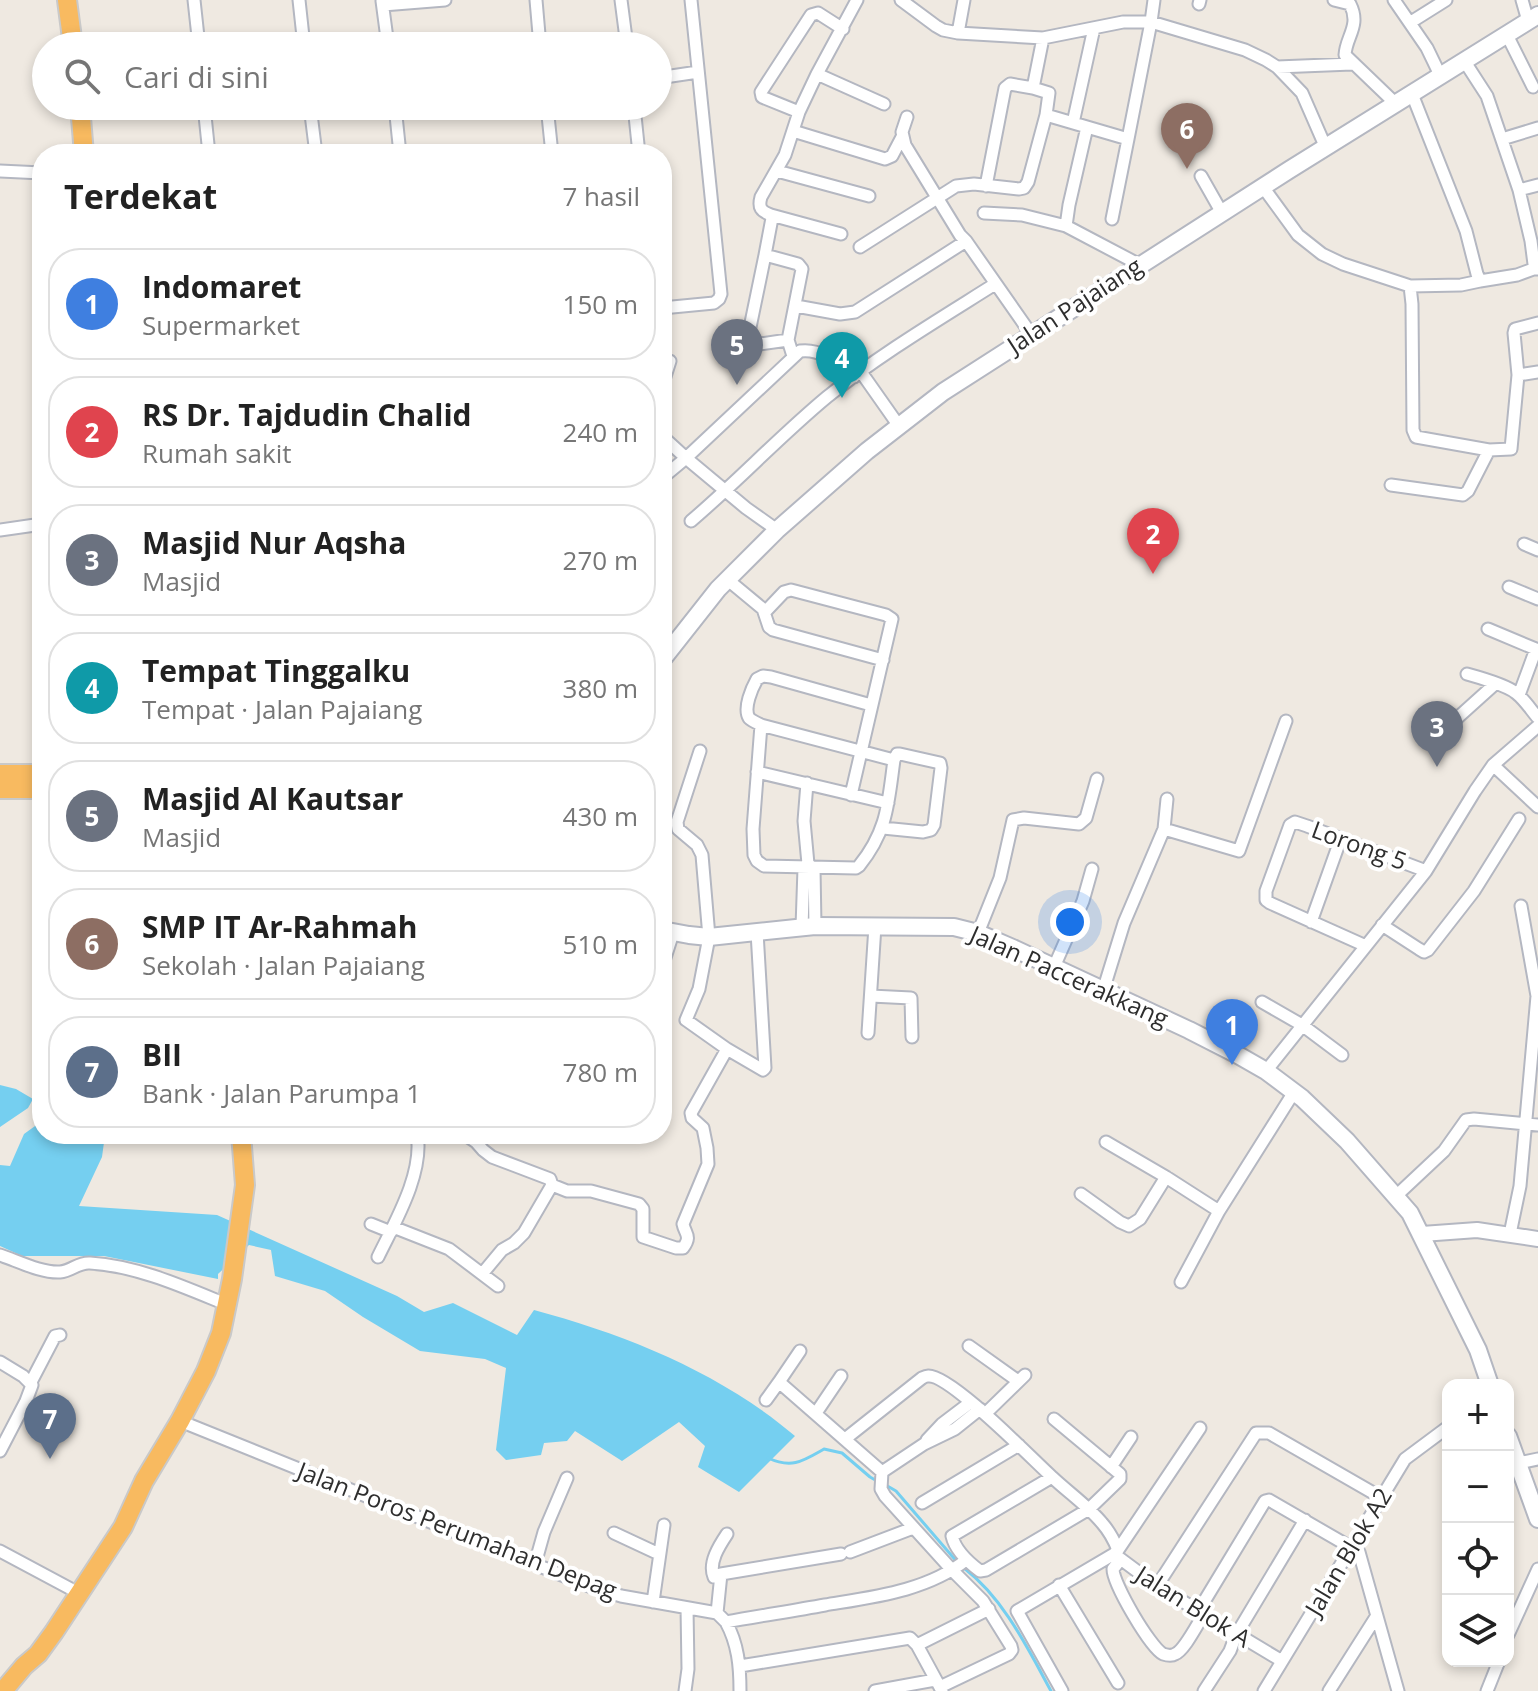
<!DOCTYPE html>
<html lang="id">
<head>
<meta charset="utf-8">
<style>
	:root { --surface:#fff; --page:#f6f6f6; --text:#222; --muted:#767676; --line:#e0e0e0; --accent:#0f766e }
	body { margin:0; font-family:"Open Sans",sans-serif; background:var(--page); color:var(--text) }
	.controls { position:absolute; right:24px; bottom:24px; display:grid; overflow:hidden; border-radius:16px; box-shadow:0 4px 12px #0003 }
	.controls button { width:72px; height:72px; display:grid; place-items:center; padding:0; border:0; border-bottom:2px solid var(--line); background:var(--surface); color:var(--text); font:40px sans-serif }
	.you { position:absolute; left:1070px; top:922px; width:28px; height:28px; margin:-20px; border:6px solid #fff; border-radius:50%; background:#1a73e8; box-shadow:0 0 0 12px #1a73e833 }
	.badge { display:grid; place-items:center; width:52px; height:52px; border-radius:50%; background:var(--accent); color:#fff; font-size:26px; font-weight:700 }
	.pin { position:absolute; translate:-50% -66px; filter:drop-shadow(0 2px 4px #0008) }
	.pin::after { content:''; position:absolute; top:42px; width:28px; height:24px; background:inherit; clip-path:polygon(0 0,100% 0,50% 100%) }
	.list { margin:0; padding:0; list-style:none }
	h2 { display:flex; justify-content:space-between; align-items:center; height:104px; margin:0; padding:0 32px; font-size:34px }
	h2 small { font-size:26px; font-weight:400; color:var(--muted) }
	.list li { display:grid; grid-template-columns:52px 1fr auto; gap:24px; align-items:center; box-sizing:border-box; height:112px; margin:0 16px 16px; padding:0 16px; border:2px solid var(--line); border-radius:32px }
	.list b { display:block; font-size:30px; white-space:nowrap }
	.list p { margin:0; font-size:26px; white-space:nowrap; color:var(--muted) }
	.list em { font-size:26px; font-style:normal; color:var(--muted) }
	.icon { flex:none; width:44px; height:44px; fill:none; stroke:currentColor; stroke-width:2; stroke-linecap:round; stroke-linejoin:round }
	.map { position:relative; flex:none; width:1538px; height:1691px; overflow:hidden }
	.search { position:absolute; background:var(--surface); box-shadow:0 4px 12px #0003; left:32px; top:32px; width:640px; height:88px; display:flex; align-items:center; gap:20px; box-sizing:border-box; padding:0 28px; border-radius:44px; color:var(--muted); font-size:30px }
	.panel { position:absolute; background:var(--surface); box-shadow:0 4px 12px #0003; left:32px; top:144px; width:640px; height:1000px; border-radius:32px }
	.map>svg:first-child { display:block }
	.water { fill:#75cff0 }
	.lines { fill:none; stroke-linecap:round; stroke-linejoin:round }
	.stream { stroke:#75cff0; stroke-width:3 }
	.minor-casing { stroke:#b4b7c1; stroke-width:15 }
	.tertiary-casing { stroke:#b4b7c1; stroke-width:18 }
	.secondary-casing { stroke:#b4b7c1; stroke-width:20 }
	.trunk-casing { stroke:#c9c9c9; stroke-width:22 }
	.minor { stroke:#fff; stroke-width:11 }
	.tertiary { stroke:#fff; stroke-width:14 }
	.secondary { stroke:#fff; stroke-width:16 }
	.trunk { stroke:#f8ba60; stroke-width:18 }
	.labels { text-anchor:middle; stroke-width:8; stroke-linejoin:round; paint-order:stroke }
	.street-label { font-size:24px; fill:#2e2e2e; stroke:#fff }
</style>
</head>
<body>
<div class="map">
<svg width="1538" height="1691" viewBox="0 0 1538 1691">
	<rect width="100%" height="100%" fill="#efe9e1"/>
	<path class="water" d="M 0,1085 L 16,1089 L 33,1099 L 28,1108 L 0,1127 Z
		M 42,1121 L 42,1134 L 105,1135 L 102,1157 L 79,1206 L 217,1215 L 397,1296 L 424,1312 L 453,1303 L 517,1335 L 534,1310 C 627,1335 721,1373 795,1436 L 739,1492 L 698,1467 L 705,1446 L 679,1422 L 622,1461 L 575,1431 L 567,1441 L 544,1443 L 541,1455 L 506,1460 L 496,1450 L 506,1368 L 485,1359 L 420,1351 L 363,1317 L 325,1291 L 275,1276 L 271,1250 L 249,1245 L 218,1274 L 218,1279 L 104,1256 L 22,1256 L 0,1246 L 0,1165 L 10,1166 L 24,1134 Z"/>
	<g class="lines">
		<path class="stream" d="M 768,1458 C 792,1469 803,1461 824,1449 L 842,1453 L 870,1477 L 877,1481
			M 884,1484 L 896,1491 L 958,1563
			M 964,1568 C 1004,1599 1027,1647 1051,1691"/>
		<defs>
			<path id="minor" d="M 194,0 L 199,46
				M 299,0 L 304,46
				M 536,0 L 540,46
				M 621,0 L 627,46
				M 901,0 L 936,26 L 943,30 L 958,33 L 1043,38 L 1123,22 L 1151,22 L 1245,50 L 1266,60 L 1277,67 L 1302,93 L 1326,148
				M 1334,0 L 1350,4 C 1361,26 1346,36 1345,55 L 1396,104
				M 1394,0 L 1427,48 L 1441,77
				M 1522,0 L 1528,21
				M 382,1 L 388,46
				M 1199,4 L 1200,0
				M 383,5 L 445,0
				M 1411,22 L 1446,0
				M 958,33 L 964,0
				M 1507,35 L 1533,87
				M 1465,62 L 1487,96 L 1519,190 L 1531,241 L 1534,264 L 1538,269
				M 1277,67 L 1352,64
				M 817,74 L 884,104
				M 658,78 L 698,72
				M 1033,88 L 1049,93 L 1046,115
				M 1412,94 L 1466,231 L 1477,274 L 1480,281 L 1517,275 L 1536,268
				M 204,106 L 209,154
				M 310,106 L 316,154
				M 395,106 L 400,154
				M 547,106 L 552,154
				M 634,106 L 639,154
				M 799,112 L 762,97 L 761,92 L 811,15 L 818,13 L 843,29
				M 907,117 L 902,132 L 905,145 L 960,235 L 966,241 L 1031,334
				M 1073,123 L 1094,28
				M 1087,127 L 1069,205 L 1066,226 L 1140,265
				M 793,131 L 885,159 L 892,156 L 902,137
				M 1128,139 L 1151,22 L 1154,0
				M 1502,139 L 1538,128
				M 0,171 L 42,173
				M 777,171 L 869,196
				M 1201,176 L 1222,213
				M 986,186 L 1005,88 L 1010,84 L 1033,88 L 1043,38
				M 1263,187 L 1298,235 L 1322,254 L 1343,264 L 1410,286 L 1412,304 L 1413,430 L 1416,437 L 1489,450 L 1511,449 L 1518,375 L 1514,333 L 1515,329 L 1538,323
				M 1519,190 L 1538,185
				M 984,213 L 1022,215 L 1066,226
				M 771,215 L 841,234
				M 860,247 L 956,186 L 974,184 L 1019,189 L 1024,188 L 1028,182 L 1046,115 L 1128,139 L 1112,219
				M 765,255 L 747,342 L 750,345 L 753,345 L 788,340
				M 1410,286 L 1461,285 L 1480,281
				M 796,306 L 840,314 L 855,312 L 966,241
				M 662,308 L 714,303 L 719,299 L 721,294 L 691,0
				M 793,356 L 788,340 L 802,269 L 798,264 L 765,255 L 772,218 L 771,215 C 761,211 758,208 761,197 L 785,155 L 799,112 L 817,74 L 857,0
				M 662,359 L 670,361 L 662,386
				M 861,372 L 899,426
				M 1518,375 L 1538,372
				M 662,436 L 686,458 L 800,351 C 822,348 838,364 854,377
				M 662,478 L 686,458 L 746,508 L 777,530
				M 1391,485 L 1463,495 L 1468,491 L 1489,450
				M 691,521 C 738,481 780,436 827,397 C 879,355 938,320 995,284
				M 0,530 L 42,524
				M 1524,544 L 1538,550
				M 728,580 L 763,609 L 769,627 L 773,630 L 883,660
				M 1509,587 L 1538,599
				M 765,612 L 784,592 L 791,590 L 886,615 L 892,619 L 851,795
				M 1488,629 L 1538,650
				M 1467,674 C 1478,677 1508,686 1516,693 C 1525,700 1531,710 1538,718
				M 1519,695 L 1536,649
				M 871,705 L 771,677 L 763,676 L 757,679 C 752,688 743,708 749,718 C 752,721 757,723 761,725 L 894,760 L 897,754 L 900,754 L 940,763 L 941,768 L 934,825 L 931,830 L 923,832 L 883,828
				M 1455,720 L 1495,684
				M 761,725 L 753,829 L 754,855 L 757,861 L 764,866 L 856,868 L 859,866 C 888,830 888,803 894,760
				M 700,751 L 677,822 L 678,829 L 697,845 L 702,855 L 709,937 L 699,989 L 686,1020 L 727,1049 L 763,1070 L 765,1068 L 757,932
				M 1493,765 L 1538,807
				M 757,772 L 888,803
				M 807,783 L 804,821 L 808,864
				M 1164,829 L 1167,799
				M 1311,922 L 1341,838
				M 1382,925 L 1419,949 L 1424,952 L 1428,950 L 1474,891 L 1519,819
				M 802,927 L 804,868 L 808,864 L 814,868 L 815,926
				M 978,933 L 1000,878 L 1013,820 L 1024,818 L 1079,824 L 1086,818 L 1097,779
				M 1366,946 L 1270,903 L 1266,900 L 1266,891 L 1290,825 L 1295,822 L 1307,826 L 1426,871
				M 662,967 L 673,933
				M 1054,967 L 1083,901 L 1092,869
				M 1103,991 L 1124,923 L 1164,829 L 1239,851 L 1286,721
				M 871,996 L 911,998 L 912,1037
				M 1262,1002 L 1302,1025 L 1342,1055
				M 868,1033 L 875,926
				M 1266,1071 L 1426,871 L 1475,791 L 1493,765 L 1538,726
				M 464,1134 L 476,1142 L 483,1150 L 492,1157 L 550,1179 L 552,1185 L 567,1191 L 591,1191 L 639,1204 L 643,1209 L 643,1237 L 676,1248 L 683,1248 C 692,1236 685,1234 683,1224 L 708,1164 L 707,1148 L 703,1128 L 692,1118 L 691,1113 L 727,1049
				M 1106,1142 L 1166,1177 L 1219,1211
				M 1081,1194 L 1120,1222 L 1129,1226 L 1140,1219 L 1166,1177
				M 1396,1196 L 1444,1151 L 1466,1120 L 1474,1119 L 1538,1125
				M 371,1224 L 391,1232
				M 393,1227 L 449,1249 L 498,1286
				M 1510,1234 L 1520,1186 L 1537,996 L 1521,906
				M 0,1255 C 18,1261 41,1273 60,1272 C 72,1271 78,1262 90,1263 C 138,1266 184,1287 228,1305
				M 378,1257 C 395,1222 424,1173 417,1134
				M 482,1274 L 502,1250 L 514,1243 L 524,1233 L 552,1185
				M 1181,1282 L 1219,1211 L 1294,1092
				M 969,1346 L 1018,1381
				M 800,1351 L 779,1382 L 882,1472 L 881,1489 L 885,1496 L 952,1570 L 983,1601 L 1011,1646 L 1012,1650 L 1009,1654 L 940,1687
				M 0,1362 L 23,1376 L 32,1385 L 26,1401 L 0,1451
				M 31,1382 L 55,1336 L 60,1335
				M 766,1400 L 779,1382
				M 816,1413 L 841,1376
				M 985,1414 L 1025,1375
				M 180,1421 L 594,1588 L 621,1596 L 717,1613 L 726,1622 C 759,1616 792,1611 825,1605 C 873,1597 927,1591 966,1560
				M 845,1439 L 922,1378 C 924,1377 926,1376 928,1376 C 950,1374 1033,1460 1052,1477 C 1069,1493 1088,1506 1102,1523 C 1109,1531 1114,1540 1118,1550 L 1114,1554
				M 927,1440 L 942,1424 L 971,1402
				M 1518,1463 L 1538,1459
				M 1111,1467 L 1131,1437
				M 882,1472 L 924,1444 L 955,1429 L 980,1409
				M 1052,1477 L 952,1536 C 955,1550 968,1562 980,1571 L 986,1570 L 1089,1509 L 1120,1479 L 1120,1474 L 1054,1419
				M 922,1503 L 1019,1445
				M 614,1533 L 659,1554
				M 1118,1550 L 1200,1428
				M 0,1551 L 71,1589
				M 850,1552 L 913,1528
				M 1114,1554 L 1157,1586 L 1282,1661
				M 1120,1560 L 1113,1569 C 1113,1584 1150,1647 1163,1654 C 1166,1655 1172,1656 1175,1654 C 1184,1651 1198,1623 1204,1614
				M 535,1564 L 544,1532 L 567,1478
				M 720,1577 L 714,1577 C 708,1563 719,1546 727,1534
				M 1059,1585 L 1118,1683
				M 1157,1586 L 1256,1433 L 1269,1433 L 1382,1498
				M 653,1602 L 664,1525
				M 1199,1610 L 1265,1501 L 1269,1500 L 1359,1552 L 1398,1691
				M 717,1613 L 721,1574 L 841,1554
				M 726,1622 C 738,1644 740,1666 740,1691
				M 1508,1635 L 1538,1569
				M 917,1645 L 989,1609
				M 740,1666 L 910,1638 L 917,1645 L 942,1691
				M 685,1691 L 688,1669 L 687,1608
				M 875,1691 L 935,1680
				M 1062,1691 L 1017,1611 L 1114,1554
				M 1204,1691 L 1230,1651 L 1236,1635 L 1305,1520
				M 1264,1691 L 1405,1459 L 1448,1427
				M 1329,1691 L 1376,1617
				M 1487,1691 L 1499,1661"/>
			<path id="tertiary" d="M 1422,1234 L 1477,1230 L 1538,1239"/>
			<path id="secondary" d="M 662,660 L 718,589 L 777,530 L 867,451 L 943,392 L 1289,170 L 1538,15
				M 662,930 L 689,935 L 709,937 L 815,926 L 954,927 L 978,933 L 1015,949 L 1189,1030 L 1238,1055 L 1266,1071 L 1302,1098 L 1347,1141 L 1410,1213 L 1478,1350 L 1490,1385
				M 1508,1436 L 1538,1519"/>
			<path id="trunk" d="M 67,0 L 73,46
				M 80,106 L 84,154
				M 0,774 L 42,774
				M 0,789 L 42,789
				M 3,1691 L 24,1666 L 38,1654 L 54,1632 L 123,1527 L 144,1481 L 180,1421 L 206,1371 L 221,1333 L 232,1279 L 245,1185 L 241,1134"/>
		</defs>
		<use href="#minor" class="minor-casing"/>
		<use href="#tertiary" class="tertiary-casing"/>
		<use href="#secondary" class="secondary-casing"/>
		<use href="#trunk" class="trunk-casing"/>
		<use href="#minor" class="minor"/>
		<use href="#tertiary" class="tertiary"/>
		<use href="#secondary" class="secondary"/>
		<use href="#trunk" class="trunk"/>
	</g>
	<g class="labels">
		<g class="street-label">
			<text transform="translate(1075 306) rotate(-33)" y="8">Jalan Pajaiang</text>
			<text transform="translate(1359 846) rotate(20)" y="8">Lorong 5</text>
			<text transform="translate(1069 977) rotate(24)" y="8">Jalan Paccerakkang</text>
			<text transform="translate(457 1531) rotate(21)" y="8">Jalan Poros Perumahan Depag</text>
			<text transform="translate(1349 1552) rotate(-59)" y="8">Jalan Blok A2</text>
			<text transform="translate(1193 1607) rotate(32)" y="8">Jalan Blok A</text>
		</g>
	</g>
</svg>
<div class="controls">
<button>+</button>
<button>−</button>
<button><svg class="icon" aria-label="locate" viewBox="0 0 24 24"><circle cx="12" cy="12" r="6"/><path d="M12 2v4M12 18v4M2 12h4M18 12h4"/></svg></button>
<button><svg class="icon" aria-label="layers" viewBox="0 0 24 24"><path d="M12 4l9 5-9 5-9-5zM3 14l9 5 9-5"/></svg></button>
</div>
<div class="you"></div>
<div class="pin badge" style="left:1232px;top:1065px;background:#3f7fe0">1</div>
<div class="pin badge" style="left:1153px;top:574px;background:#e0444e">2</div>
<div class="pin badge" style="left:1437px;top:767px;background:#6b7280">3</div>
<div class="pin badge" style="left:842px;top:398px;background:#0f9aa8">4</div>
<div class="pin badge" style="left:737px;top:385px;background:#6b7280">5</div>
<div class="pin badge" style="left:1187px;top:169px;background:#8d6e63">6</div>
<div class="pin badge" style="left:50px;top:1459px;background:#5c6f8a">7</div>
<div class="search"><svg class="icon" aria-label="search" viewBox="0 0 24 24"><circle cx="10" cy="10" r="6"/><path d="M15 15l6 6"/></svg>Cari di sini</div>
<section class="panel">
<h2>Terdekat<small>7 hasil</small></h2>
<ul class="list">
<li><span class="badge" style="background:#3f7fe0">1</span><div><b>Indomaret</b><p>Supermarket</p></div><em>150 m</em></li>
<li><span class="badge" style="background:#e0444e">2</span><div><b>RS Dr. Tajdudin Chalid</b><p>Rumah sakit</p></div><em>240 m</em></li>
<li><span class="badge" style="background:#6b7280">3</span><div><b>Masjid Nur Aqsha</b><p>Masjid</p></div><em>270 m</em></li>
<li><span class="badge" style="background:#0f9aa8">4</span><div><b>Tempat Tinggalku</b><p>Tempat · Jalan Pajaiang</p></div><em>380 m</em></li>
<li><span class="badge" style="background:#6b7280">5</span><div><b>Masjid Al Kautsar</b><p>Masjid</p></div><em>430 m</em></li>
<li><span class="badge" style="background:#8d6e63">6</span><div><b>SMP IT Ar-Rahmah</b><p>Sekolah · Jalan Pajaiang</p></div><em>510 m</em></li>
<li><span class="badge" style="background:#5c6f8a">7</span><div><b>BII</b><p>Bank · Jalan Parumpa 1</p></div><em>780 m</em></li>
</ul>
</section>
</div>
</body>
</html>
